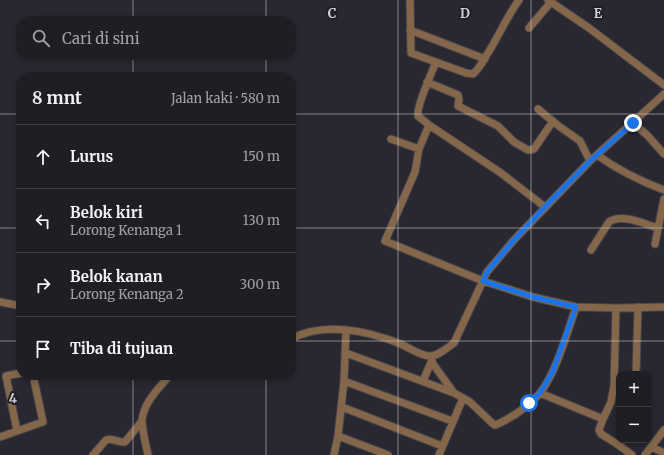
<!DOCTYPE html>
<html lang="id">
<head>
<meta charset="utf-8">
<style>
	:root { --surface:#1f1e24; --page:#27272c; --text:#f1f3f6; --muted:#a1a2a6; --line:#3c3c41 }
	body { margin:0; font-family:Merriweather,serif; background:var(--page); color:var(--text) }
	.controls { position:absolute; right:12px; bottom:12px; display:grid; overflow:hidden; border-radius:8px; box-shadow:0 2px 6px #0003 }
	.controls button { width:36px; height:36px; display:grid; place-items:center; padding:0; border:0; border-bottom:1px solid var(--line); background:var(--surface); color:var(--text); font:20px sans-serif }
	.stop { position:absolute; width:12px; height:12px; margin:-9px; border:3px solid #1a73e8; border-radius:50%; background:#fff }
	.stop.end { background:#1a73e8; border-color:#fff; box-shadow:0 1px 4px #0008 }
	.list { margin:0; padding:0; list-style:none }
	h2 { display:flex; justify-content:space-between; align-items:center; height:52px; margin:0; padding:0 16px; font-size:17px }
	h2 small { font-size:13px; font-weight:400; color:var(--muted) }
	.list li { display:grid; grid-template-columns:26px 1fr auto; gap:12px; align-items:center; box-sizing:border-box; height:64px; padding:0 16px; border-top:1px solid var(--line) }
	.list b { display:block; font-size:15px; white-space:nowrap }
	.list p { margin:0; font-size:13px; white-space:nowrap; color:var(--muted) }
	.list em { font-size:13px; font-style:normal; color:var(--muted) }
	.icon { flex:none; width:22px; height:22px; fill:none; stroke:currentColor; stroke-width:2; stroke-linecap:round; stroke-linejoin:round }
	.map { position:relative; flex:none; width:664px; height:455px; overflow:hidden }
	.search { position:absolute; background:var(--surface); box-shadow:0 2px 6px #0003; left:16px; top:16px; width:280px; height:44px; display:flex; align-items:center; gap:10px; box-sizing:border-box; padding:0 14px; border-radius:16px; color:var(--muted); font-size:15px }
	.panel { position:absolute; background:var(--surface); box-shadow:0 2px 6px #0003; left:16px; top:72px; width:280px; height:308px; border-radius:16px }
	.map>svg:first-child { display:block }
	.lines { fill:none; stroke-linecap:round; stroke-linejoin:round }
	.minor-casing { stroke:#44434b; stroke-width:9 }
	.minor { stroke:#84674a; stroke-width:7 }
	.route { stroke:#1a73e8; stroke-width:5 }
	.grid { fill:none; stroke:#d1d0d6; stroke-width:1; stroke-opacity:0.55 }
	.grid-label { font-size:13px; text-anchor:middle; font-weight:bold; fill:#d1d0d6; stroke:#201e26; stroke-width:4; stroke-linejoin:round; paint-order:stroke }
</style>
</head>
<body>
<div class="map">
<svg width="664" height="455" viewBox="0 0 664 455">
	<rect width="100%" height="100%" fill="#292830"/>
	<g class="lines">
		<defs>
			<path id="minor" d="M 410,0 L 411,53 L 466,73 L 473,74 C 479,69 482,63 486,56 C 498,38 506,18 519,0
				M 548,0 L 589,28 L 664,85
				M 529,28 L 551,2
				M 410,30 L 485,59
				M 436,62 C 432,72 416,107 418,116 L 429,125 L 501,173 L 545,207
				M 427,82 L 458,95 L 459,99 L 458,106 L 498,126 L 514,142 L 528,150 L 534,149 L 553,121
				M 538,109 L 556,124 L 580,141 L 590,161
				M 633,123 L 647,135 L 664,154
				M 429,125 L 419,149 L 415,172 L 385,241 L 483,281 L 533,297 L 576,307 L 616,308 L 664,307
				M 391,139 L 419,149
				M 597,155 C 618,170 640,181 664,190
				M 655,244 L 664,199
				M 591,250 L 609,222 C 622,213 644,224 658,228
				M 0,302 L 21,306
				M 346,330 L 344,381 L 338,436 L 388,455
				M 291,339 C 324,321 368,331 401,344 C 409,348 421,356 430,356 C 438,356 447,348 454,343 L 487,272 L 513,241 L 590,161 L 664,94
				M 346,353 L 454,393
				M 431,356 L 433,364 L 454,393 L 470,402 L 492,423 L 495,425 L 500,423 C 514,416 530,405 540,393 C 556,373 567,333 576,307
				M 636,374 L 638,307
				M 344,381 L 452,421
				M 423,381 L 432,360
				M 540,393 L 603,419 L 611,402 L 614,386 L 616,308
				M 342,407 L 442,446
				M 603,419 L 599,430 L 601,434 L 617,444 L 632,455
				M 17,431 L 6,376 L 21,373
				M 0,437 L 43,422 L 33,375
				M 652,447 L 664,453
				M 93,455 L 106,440 C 113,438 119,443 125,442 L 142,421
				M 148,455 C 146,445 142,430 142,420 C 144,402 159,388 170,375
				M 334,455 L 338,436
				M 439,455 L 463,398
				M 645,455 L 664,430"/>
		</defs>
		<use href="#minor" class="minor-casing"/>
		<use href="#minor" class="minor"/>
	</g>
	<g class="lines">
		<path class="route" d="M 529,403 L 540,393 L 553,371 L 576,307 L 533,297 L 483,281 L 487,272 L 513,241 L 545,207 L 590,161 L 633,123"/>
	</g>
	<path class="grid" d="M 133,0 L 133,21M 266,0 L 266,21M 398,0 L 398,455M 531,0 L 531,455M 133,55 L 133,77M 266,55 L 266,77M 0,114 L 21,114M 291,114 L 664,114M 0,228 L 21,228M 291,228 L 664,228M 0,341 L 21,341M 291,341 L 664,341M 133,375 L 133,455M 266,375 L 266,455"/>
	<g class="grid-label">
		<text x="332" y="18">C</text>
		<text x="465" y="18">D</text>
		<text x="598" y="18">E</text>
		<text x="13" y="403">4</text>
	</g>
</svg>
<div class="controls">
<button>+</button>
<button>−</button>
</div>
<div class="stop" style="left:529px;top:403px"></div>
<div class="stop end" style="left:633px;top:123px"></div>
<div class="search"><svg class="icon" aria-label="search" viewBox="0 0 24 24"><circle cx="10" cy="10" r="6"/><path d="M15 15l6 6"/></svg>Cari di sini</div>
<section class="panel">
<h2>8 mnt<small>Jalan kaki · 580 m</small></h2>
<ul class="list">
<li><svg class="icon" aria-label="ahead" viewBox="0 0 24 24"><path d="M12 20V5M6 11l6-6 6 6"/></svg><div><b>Lurus</b></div><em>150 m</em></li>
<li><svg class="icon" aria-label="left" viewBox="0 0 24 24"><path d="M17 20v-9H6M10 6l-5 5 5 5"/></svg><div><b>Belok kiri</b><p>Lorong Kenanga 1</p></div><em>130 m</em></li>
<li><svg class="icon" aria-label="right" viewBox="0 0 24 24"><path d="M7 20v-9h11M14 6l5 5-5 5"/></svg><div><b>Belok kanan</b><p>Lorong Kenanga 2</p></div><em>300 m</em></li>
<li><svg class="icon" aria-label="arrive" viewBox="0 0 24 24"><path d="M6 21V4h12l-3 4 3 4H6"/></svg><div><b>Tiba di tujuan</b></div></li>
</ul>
</section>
</div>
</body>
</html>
